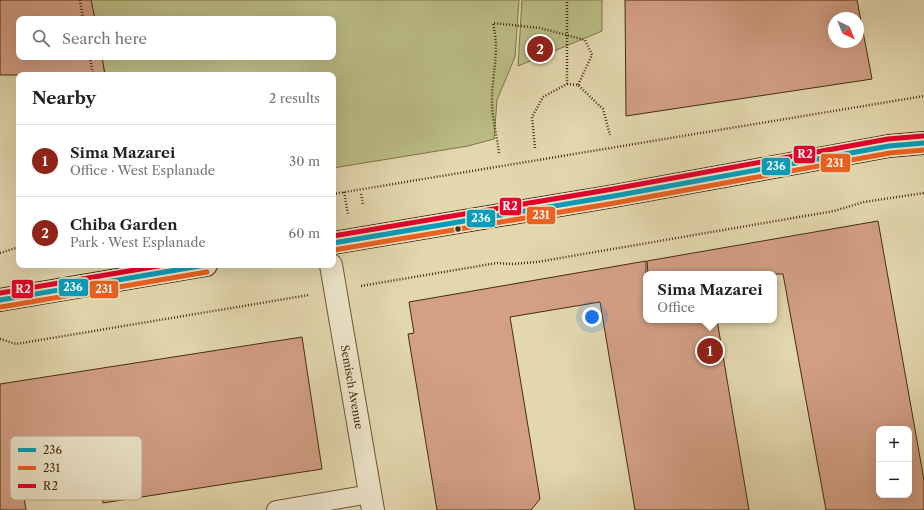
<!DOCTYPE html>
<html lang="en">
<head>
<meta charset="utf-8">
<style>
	:root { --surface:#fff; --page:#f6f6f6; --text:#222; --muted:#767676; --line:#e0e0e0; --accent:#8f2418 }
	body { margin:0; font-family:"Libre Caslon Text",serif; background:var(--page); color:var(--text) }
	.controls { position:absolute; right:12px; bottom:12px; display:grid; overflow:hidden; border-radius:8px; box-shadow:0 4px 16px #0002 }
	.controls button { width:36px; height:36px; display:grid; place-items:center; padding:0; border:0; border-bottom:1px solid var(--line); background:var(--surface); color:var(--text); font:20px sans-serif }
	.compass { position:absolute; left:828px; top:12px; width:36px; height:36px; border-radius:50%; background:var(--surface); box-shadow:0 4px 16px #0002; rotate:137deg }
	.you { position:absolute; left:592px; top:317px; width:14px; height:14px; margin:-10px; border:3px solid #fff; border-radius:50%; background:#1a73e8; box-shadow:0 0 0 6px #1a73e833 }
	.badge { display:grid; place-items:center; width:26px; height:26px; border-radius:50%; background:var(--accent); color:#fff; font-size:13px; font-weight:700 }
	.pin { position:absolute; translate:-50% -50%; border:2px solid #fff; box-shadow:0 1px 4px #0006 }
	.popup { position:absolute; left:643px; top:271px; width:134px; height:52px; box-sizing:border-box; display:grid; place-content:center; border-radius:8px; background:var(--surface); filter:drop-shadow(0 1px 3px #0005); font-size:13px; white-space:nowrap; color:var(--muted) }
	.popup b { font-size:15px; color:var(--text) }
	.popup::after { content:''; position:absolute; left:50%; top:100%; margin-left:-8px; border:8px solid transparent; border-top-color:var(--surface) }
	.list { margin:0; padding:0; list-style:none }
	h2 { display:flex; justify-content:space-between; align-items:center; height:52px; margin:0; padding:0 16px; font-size:17px }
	h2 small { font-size:13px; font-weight:400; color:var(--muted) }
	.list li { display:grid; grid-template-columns:26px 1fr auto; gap:12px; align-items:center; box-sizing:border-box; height:72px; padding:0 16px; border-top:1px solid var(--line) }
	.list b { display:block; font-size:15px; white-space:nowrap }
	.list p { margin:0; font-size:13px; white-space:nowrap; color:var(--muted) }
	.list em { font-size:13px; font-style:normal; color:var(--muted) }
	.icon { flex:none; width:22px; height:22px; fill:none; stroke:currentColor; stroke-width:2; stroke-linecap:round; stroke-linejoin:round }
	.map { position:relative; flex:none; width:924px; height:510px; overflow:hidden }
	.search { position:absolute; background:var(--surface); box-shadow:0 4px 16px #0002; left:16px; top:16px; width:320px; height:44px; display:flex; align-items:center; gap:10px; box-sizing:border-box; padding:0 14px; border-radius:8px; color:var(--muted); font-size:15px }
	.panel { position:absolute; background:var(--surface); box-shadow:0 4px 16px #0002; left:16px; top:72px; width:320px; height:196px; border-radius:8px }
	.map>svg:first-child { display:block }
	.green { fill:#bbbc85; stroke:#807448 }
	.building { fill:#d3a086; stroke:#452d0b; fill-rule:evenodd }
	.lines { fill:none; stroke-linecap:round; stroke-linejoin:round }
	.service-casing { stroke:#6c5834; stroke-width:20 }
	.minor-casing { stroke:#6c5834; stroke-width:24 }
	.secondary-casing { stroke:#452d0b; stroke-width:24 }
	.path { stroke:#452d0b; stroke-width:2.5; stroke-dasharray:1 2; stroke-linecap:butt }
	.service { stroke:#ede5ca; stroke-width:18 }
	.minor { stroke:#ede5ca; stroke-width:22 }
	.secondary { stroke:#ede5ca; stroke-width:22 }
	.path-bridge { stroke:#452d0b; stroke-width:2.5; stroke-dasharray:1 2; stroke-linecap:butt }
	.bus-1-casing { stroke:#ede5ca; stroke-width:8 }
	.bus-2-casing { stroke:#ede5ca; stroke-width:8 }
	.bus-3-casing { stroke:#ede5ca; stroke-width:8 }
	.bus-1 { stroke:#079dba; stroke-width:5 }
	.bus-2 { stroke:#e96221; stroke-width:5 }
	.bus-3 { stroke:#e4002b; stroke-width:5 }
	.bus-dot { fill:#452d0b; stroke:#ede5ca; stroke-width:1.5 }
	.labels { text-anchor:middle; stroke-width:4; stroke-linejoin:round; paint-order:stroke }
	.street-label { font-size:11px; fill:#452d0b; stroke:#ede5ca }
	.key { fill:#ede5ca; stroke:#bbae91; stroke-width:1 }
	.key-label { font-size:11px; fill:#452d0b }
	.line-badge { stroke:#ede5ca; stroke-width:1.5 }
	.badge-label { font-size:11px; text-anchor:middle; font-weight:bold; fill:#fff }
</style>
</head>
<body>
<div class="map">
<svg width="924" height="510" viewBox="0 0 924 510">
	<rect width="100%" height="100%" fill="#e3d7ae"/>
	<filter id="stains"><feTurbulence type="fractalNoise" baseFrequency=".005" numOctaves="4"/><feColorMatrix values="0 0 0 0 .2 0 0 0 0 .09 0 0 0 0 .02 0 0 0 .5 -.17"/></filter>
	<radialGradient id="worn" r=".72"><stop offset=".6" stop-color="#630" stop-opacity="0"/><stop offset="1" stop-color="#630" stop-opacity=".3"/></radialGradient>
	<path class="green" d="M 89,0 L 519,0 L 515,57 L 497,100 L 494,139 L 468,146 L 333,168 L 333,75 L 102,75 L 99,57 L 333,57 L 333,19 L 93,19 Z
		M 522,0 L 602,0 L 602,31 L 518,66 Z"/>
	<path class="building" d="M 0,0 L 91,0 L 95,19 L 19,19 L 19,57 L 102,57 L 105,75 L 0,75 Z
		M 625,0 L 857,0 L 872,79 L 626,116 ZM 834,18 L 858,18 L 858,42 L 834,42 Z
		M 878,221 L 924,480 L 924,510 L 826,510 L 783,274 L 648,274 L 647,261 ZM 879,429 L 909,429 L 909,495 L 879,495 Z
		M 646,261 L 646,320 L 717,320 L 749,510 L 635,510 L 600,302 L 510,317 L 540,499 L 531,510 L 437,510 L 408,334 L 414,333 L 409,302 Z
		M 302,337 L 322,469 L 103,503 L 94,445 L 18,457 L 26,510 L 0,510 L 0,384 Z"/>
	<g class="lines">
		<defs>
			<path id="service" d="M 276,510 L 370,494"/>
			<path id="minor" d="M 331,265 L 373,510"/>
			<path id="secondary" d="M 333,243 L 614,196 L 889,146 L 924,143
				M 0,300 L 206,265"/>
		</defs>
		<use href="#service" class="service-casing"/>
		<use href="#minor" class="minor-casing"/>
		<use href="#secondary" class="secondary-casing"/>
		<path class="path" d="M 80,0 L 83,19
			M 90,57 L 93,75
			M 567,84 L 578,85 L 603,109 L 610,135
			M 535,148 L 532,117 L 543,97 L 567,84 L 567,69
			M 499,153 C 497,137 492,118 492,102 C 492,72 500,54 493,23 L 540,28 L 585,40 L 592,55 L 578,85
			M 344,192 L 348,214
			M 333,194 L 924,96
			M 361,194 L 363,204
			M 0,253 L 19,247
			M 361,286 L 497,263 L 513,264 L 537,262 L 834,211 L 864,202 L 924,193
			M 0,339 L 16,344 L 309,295"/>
		<use href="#service" class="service"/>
		<use href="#minor" class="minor"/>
		<use href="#secondary" class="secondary"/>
		<path class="path-bridge" d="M 567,69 L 567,0"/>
		<defs>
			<path id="bus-1" d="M 333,243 L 614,196 L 889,146 L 924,143
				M 0,300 L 206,265"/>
			<path id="bus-2" d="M 334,250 L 615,203 L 890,153 L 924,150
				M 1,307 L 207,272"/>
			<path id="bus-3" d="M 333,236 L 613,189 L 888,139 L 923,136
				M 0,293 L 164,265"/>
		</defs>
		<use href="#bus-1" class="bus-1-casing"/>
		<use href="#bus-2" class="bus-2-casing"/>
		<use href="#bus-3" class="bus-3-casing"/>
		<use href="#bus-1" class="bus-1"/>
		<use href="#bus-2" class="bus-2"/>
		<use href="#bus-3" class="bus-3"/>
	</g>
	<circle class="bus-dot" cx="458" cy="229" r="3.5"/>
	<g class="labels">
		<g class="street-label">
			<text transform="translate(352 387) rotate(80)" y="4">Semisch Avenue</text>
		</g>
	</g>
	<rect x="10" y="436" width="132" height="64" rx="6" class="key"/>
	<rect x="18" y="448" width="18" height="4" fill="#079dba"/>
	<rect x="18" y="466" width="18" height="4" fill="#e96221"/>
	<rect x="18" y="484" width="18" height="4" fill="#e4002b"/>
	<g class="key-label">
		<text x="43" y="454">236</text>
		<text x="43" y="472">231</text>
		<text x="43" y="490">R2</text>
	</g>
	<g class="line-badge">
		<rect x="793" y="145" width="23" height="19" rx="4" fill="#e4002b"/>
		<rect x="820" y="153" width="31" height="20" rx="4" fill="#e96221"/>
		<rect x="761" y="157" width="30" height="19" rx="4" fill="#079dba"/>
		<rect x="499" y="197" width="23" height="19" rx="4" fill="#e4002b"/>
		<rect x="526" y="206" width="30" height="19" rx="4" fill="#e96221"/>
		<rect x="466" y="209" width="30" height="19" rx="4" fill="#079dba"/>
		<rect x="58" y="278" width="31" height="19" rx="4" fill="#079dba"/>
		<rect x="11" y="279" width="23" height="20" rx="4" fill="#e4002b"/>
		<rect x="89" y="280" width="30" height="19" rx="4" fill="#e96221"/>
	</g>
	<g class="badge-label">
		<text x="805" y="158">R2</text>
		<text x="835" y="167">231</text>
		<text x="776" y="170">236</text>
		<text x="510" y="210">R2</text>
		<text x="541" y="219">231</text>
		<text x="481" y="222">236</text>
		<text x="73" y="291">236</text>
		<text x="23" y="293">R2</text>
		<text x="104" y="293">231</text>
	</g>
	<rect width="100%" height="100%" filter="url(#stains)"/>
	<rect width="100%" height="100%" fill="url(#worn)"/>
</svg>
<div class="controls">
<button>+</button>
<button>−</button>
</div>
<svg class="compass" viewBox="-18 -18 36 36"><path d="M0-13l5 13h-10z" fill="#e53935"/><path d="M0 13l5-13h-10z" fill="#767676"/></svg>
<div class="you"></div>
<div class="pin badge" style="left:710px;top:351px">1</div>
<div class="popup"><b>Sima Mazarei</b>Office</div>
<div class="pin badge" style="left:540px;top:49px">2</div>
<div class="search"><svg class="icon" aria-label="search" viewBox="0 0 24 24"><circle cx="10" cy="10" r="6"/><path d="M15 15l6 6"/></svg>Search here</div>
<section class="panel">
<h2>Nearby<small>2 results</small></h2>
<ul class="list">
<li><span class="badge">1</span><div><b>Sima Mazarei</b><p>Office · West Esplanade</p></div><em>30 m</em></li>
<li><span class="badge">2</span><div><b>Chiba Garden</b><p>Park · West Esplanade</p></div><em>60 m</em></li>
</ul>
</section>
</div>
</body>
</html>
